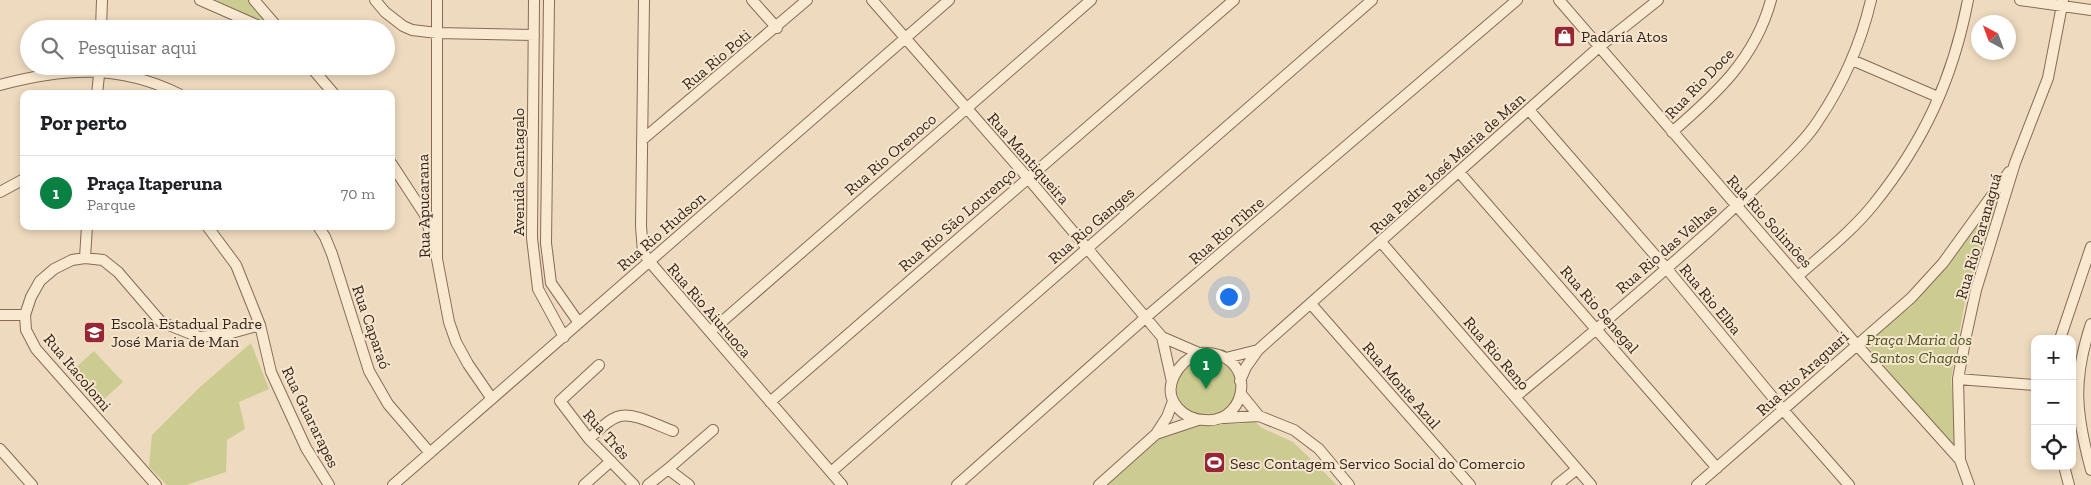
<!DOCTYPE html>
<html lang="pt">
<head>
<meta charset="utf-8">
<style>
	:root { --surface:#fff; --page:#f6f6f6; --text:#202124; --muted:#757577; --line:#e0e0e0; --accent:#0b8043 }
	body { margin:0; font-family:"Zilla Slab",serif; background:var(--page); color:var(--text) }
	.controls { position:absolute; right:15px; bottom:15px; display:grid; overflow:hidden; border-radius:10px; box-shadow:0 2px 8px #0003 }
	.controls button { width:45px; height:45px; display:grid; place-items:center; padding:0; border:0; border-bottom:1px solid var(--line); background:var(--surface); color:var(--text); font:25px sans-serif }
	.compass { position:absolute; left:1971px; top:15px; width:45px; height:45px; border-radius:50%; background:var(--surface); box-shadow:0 2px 8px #0003; rotate:319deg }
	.you { position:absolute; left:1228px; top:296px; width:18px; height:18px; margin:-12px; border:4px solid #fff; border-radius:50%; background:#1a73e8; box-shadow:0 0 0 8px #1a73e833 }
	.badge { display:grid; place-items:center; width:32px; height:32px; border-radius:50%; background:var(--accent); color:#fff; font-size:16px; font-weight:700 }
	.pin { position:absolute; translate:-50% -41px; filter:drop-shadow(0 1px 2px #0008) }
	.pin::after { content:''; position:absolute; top:26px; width:18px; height:15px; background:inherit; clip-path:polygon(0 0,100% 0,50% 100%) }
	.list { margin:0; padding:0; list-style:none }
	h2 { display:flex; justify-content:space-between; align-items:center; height:65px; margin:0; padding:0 20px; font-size:21px }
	h2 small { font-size:16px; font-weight:400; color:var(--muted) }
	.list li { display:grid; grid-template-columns:32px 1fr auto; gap:15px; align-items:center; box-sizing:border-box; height:75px; padding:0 20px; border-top:1px solid var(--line) }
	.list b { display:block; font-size:19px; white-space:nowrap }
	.list p { margin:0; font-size:16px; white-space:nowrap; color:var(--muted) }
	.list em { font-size:16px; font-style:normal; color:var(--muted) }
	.icon { flex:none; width:28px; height:28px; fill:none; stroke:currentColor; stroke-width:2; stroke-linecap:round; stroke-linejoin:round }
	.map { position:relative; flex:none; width:2091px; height:485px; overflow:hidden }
	.search { position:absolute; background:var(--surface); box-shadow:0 2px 8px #0003; left:20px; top:20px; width:375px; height:55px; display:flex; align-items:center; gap:12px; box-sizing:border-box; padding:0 18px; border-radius:28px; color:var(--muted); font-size:19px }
	.panel { position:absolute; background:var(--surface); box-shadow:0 2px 8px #0003; left:20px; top:90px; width:375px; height:140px; border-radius:10px }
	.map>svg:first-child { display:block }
	.green { fill:#cccc92 }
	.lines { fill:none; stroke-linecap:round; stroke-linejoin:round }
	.minor-casing { stroke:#876b57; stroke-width:12 }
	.minor { stroke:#f9e9d1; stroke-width:10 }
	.labels { text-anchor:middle; stroke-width:4; stroke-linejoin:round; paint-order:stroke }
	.poi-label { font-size:16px; fill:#36251c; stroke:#f6e6ce; text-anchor:start }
	.street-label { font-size:16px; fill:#36251c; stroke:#f6e6ce }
	.park-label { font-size:16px; font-style:italic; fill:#4c5322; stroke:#f6e6ce }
</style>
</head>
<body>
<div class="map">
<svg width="2091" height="485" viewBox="0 0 2091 485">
	<rect width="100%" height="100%" fill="#eedabe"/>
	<path class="green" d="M 213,0 L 250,0 L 275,29 L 212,2 Z
		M 1992,198 L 1999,199 L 1966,296 L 1951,379 L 1957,441 L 1950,445 L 1864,342 L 1912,306 L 1949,261 Z
		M 251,343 L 269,389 L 239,402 L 245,429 L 227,440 L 226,472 L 186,485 L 167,485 L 149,467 L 152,435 L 200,387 Z
		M 94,351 L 123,382 L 101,402 L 73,370 Z
		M1176 387a30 30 0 1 1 60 0a30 30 0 1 1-60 0Z
		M 1254,421 L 1262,428 L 1293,442 L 1337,485 L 1106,485 L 1157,440 L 1195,424 L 1239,424 Z"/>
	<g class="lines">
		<defs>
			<path id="minor" d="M 200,0 L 266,29
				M 254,0 L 279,29
				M 375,0 L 385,12 L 403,26 L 412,30 L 437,33 L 534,35
				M 437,0 L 437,259 L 449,322 L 456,342 L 468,364 L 492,399
				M 534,0 L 532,238 L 538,289 L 564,337
				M 549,0 L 546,243 L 551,283 L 579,323
				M 644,0 L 641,226 L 643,252 L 649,261 L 842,485
				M 752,0 L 777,28
				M 872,0 L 1027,177 L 1162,337 L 1199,353
				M 1559,0 L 1856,344 L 1960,460
				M 2020,0 L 2091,10
				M 101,29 L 102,0
				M 1852,60 L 1938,97
				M 310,66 L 334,94
				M 0,85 C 64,68 119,64 179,94
				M 97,94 L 100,66
				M 1529,110 L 1667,269 L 1784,411 L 1849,485
				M 1672,132 C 1716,94 1755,59 1771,0
				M 642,140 L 807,0
				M 391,163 L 425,215 L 434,246
				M 1459,172 L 1717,468
				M 0,192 L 24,179
				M 207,226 L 236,265 L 260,325 L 271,372 L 306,448 L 329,485
				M 318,226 L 325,237 L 332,254 L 369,371 L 388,404 L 430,453
				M 1381,242 L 1591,485
				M 85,258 L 87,226
				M 1799,275 C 1824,253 1852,231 1873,205 C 1924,142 1953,78 1968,0
				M 1311,304 L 1470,485
				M 0,315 L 25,315
				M 2091,324 C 2072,381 2076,414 2091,470
				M 710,332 L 1091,0
				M 1162,337 L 1172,382
				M 2060,339 L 2091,247
				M 1199,353 C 1259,349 1250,424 1205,420 C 1195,420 1185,416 1178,408 C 1160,388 1178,362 1199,353 Z
				M 1226,358 L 1258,350
				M 599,365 L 560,401 L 589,439 L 634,485
				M 1958,379 L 2035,385
				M 1240,381 L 1246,367 L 1258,350 L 1599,47 L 1658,0
				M 1241,394 L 1259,416
				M 1515,397 C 1581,343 1645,288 1709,231 C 1730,212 1751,192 1772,172 C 1788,156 1806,140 1818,121 C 1843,84 1861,43 1871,0
				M 770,402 L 1234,0
				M 1224,418 L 1259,416 L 1294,430 L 1319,449 L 1349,485
				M 1156,434 L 1198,420
				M 589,439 C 598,431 606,421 617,417 C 633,411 658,426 673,431
				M 0,449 L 32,485
				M 2064,466 L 2069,485
				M 668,469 L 713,430
				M 831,472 L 1372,0
				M 156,485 L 36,349 L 26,330 L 25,315 L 31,297 L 40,281 L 54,269 L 72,260 L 85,258 L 103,260 L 118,272 L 161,322 L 199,337 L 228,334 L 260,325
				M 393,485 L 949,0
				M 584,485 L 611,461
				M 648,485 L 668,469 L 689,485
				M 957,485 L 1145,318 L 1517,0
				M 1099,485 L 1156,434 L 1167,417 L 1173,401
				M 1557,485 L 1577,469
				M 1697,485 L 1911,298 L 1943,263 L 2009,172
				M 1969,485 L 1960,460 L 1958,379 L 1966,336 L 1976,290 L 2015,163 L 2048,78 L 2063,0"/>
		</defs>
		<use href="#minor" class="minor-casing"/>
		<use href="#minor" class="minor"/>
	</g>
	<defs>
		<symbol id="shop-square" viewBox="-11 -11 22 22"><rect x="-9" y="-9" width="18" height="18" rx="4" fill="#972634" stroke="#f6e6ce"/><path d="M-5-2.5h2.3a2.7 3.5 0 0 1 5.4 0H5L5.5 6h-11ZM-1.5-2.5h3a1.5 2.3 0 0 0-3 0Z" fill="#fff"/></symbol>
		<symbol id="school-square" viewBox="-11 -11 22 22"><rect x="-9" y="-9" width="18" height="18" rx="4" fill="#972634" stroke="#f6e6ce"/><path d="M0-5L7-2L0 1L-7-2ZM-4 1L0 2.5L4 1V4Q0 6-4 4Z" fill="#fff"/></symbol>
		<symbol id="stadium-square" viewBox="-11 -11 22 22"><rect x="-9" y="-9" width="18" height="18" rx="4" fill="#972634" stroke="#f6e6ce"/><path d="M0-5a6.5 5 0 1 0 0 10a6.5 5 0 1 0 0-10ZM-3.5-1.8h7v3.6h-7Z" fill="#fff"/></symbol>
	</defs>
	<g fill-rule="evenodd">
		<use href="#shop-square" x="1552" y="24" width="25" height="25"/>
		<use href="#school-square" x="82" y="320" width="25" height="25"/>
		<use href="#stadium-square" x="1202" y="450" width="25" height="25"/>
	</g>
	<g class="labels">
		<g class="poi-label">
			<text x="1581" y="42">Padaría Atos</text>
			<text x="111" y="329">Escola Estadual Padre<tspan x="111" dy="18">José Maria de Man</tspan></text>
			<text x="1230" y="469">Sesc Contagem Servico Social do Comercio</text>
		</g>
		<g class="street-label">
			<text transform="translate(716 59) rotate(-40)" y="6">Rua Rio Poti</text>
			<text transform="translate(1699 83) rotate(-46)" y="6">Rua Rio Doce</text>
			<text transform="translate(890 154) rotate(-41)" y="6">Rua Rio Orenoco</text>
			<text transform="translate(1029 158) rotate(49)" y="6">Rua Mantiqueira</text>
			<text transform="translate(1447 163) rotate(-42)" y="6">Rua Padre José Maria de Man</text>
			<text transform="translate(518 172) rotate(-90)" y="6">Avenida Cantagalo</text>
			<text transform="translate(423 206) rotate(-91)" y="6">Rua Apucarana</text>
			<text transform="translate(957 219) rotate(-41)" y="6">Rua Rio São Lourenço</text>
			<text transform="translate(1770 221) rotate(48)" y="6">Rua Rio Solimões</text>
			<text transform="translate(1091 225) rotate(-41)" y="6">Rua Rio Ganges</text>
			<text transform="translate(1226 230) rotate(-41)" y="6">Rua Rio Tibre</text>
			<text transform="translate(661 231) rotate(-41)" y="6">Rua Rio Hudson</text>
			<text transform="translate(1978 236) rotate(-74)" y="6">Rua Rio Paranaguá</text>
			<text transform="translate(1666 248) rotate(-41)" y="6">Rua Rio das Velhas</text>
			<text transform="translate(1711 299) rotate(50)" y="6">Rua Rio Elba</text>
			<text transform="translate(1600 309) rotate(49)" y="6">Rua Rio Senegal</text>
			<text transform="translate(710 310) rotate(49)" y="6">Rua Rio Aiuruoca</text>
			<text transform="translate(372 327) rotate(71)" y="6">Rua Caparaó</text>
			<text transform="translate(1497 353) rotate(49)" y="6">Rua Rio Reno</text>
			<text transform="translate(78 372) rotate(50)" y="6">Rua Itacolomi</text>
			<text transform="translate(1802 373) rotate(-42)" y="6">Rua Rio Araguari</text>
			<text transform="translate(1402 385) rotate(49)" y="6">Rua Monte Azul</text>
			<text transform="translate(311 417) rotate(64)" y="6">Rua Guararapes</text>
			<text transform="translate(607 434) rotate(48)" y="6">Rua Três</text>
		</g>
		<g class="park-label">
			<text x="1919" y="345">Praça Maria dos<tspan x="1919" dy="18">Santos Chagas</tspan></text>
		</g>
	</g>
</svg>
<div class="controls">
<button>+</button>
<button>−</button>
<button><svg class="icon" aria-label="locate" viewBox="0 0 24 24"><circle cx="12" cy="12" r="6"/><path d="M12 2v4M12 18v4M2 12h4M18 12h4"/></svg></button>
</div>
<svg class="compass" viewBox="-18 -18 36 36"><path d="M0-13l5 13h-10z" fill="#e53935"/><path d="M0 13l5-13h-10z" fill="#757577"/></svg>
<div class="you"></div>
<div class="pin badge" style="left:1206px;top:389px">1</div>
<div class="search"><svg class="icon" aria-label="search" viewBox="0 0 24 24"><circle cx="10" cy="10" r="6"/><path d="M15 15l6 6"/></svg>Pesquisar aqui</div>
<section class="panel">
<h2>Por perto<small></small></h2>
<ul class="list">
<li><span class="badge">1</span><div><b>Praça Itaperuna</b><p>Parque</p></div><em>70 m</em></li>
</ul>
</section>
</div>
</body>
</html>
